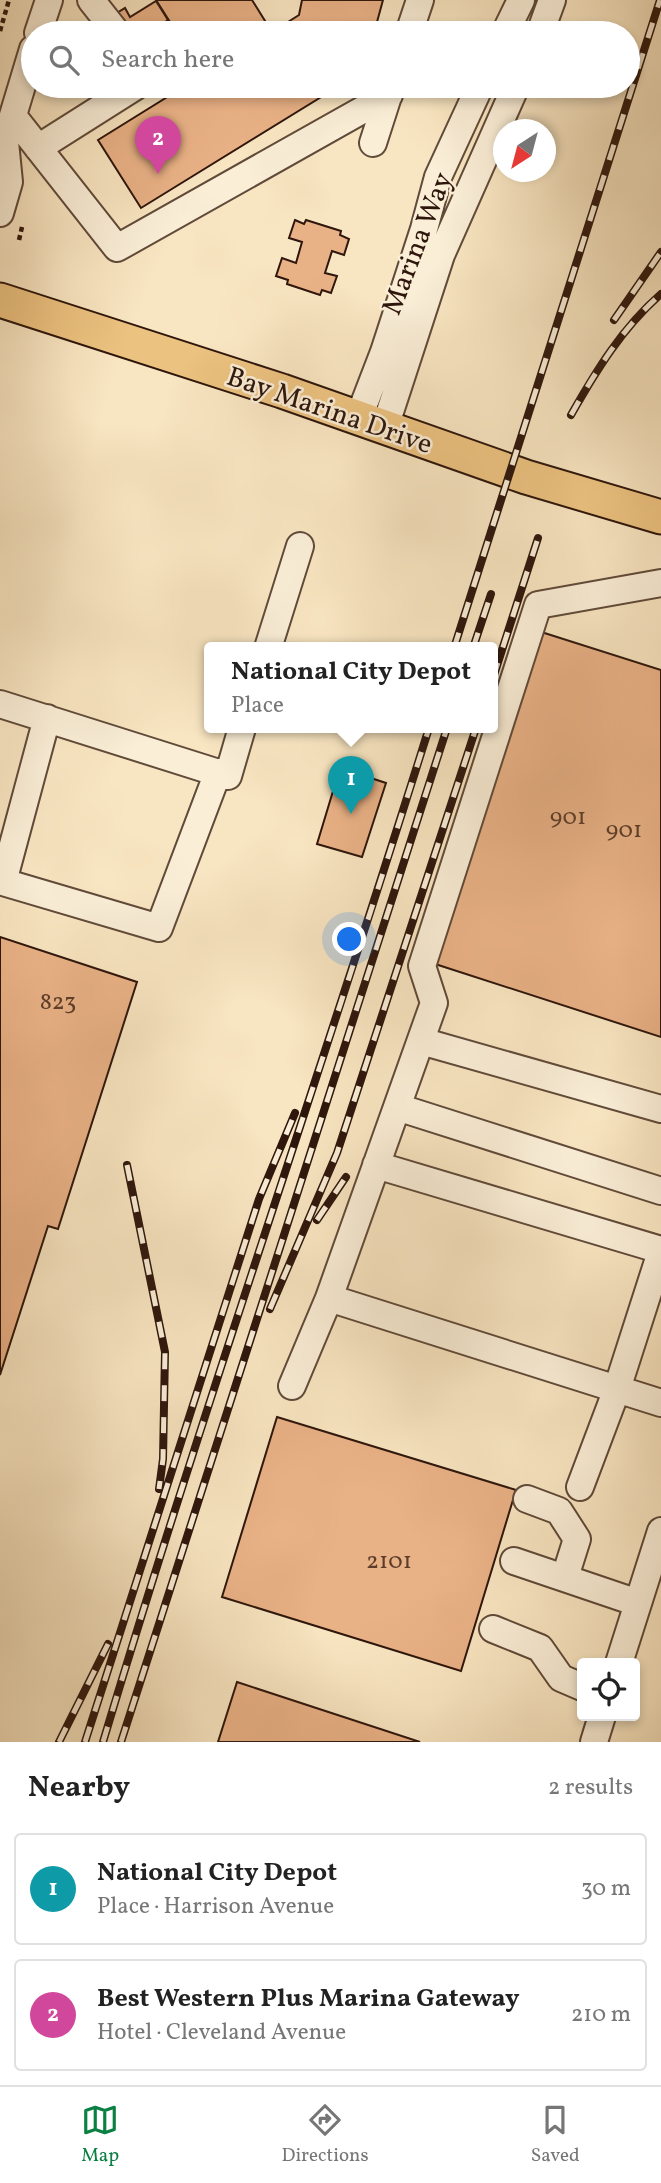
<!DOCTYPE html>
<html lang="en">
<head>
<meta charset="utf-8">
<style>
	:root { --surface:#fff; --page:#f2f2f2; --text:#222; --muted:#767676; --line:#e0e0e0; --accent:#0b8043 }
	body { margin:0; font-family:Vollkorn,serif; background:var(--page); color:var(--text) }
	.controls { position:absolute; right:21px; bottom:21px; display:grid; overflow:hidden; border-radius:7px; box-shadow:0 4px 10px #0003 }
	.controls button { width:63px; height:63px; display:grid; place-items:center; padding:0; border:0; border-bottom:2px solid var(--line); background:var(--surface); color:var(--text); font:35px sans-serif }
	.compass { position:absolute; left:493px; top:119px; width:63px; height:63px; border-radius:50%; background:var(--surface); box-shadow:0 4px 10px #0003; rotate:216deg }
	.you { position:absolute; left:350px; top:940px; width:24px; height:24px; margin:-18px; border:5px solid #fff; border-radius:50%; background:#1a73e8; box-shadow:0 0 0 10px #1a73e833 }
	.badge { display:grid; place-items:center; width:46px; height:46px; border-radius:50%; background:var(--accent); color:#fff; font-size:23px; font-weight:700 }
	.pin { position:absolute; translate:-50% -58px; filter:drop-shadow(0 2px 4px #0008) }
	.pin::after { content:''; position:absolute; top:37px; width:24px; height:21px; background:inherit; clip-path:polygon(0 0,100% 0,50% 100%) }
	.popup { position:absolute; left:204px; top:642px; width:294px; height:91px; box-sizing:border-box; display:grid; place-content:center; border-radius:7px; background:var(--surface); filter:drop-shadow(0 2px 5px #0005); font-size:23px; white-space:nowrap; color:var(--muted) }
	.popup b { font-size:26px; color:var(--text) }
	.popup::after { content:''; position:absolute; left:50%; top:100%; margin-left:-14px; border:14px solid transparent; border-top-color:var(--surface) }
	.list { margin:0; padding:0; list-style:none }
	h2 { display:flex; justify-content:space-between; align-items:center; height:91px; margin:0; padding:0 28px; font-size:30px }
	h2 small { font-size:23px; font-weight:400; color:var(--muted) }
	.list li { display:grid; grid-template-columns:46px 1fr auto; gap:21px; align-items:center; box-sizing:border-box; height:112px; margin:0 14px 14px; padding:0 14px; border:2px solid var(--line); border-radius:7px }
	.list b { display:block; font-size:26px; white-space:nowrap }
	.list p { margin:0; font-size:23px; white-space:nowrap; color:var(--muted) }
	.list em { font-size:23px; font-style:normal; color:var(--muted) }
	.icon { flex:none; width:38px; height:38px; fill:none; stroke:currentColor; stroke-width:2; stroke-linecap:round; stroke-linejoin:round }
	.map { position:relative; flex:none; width:661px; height:1742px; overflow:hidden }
	.search { position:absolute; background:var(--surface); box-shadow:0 4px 10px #0003; left:21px; right:21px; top:21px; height:77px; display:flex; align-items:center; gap:18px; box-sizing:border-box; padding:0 24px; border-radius:38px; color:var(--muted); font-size:26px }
	.sheet { height:343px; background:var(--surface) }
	nav { display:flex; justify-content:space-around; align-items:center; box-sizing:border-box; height:98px; border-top:2px solid var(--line); background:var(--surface); font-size:19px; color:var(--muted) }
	nav a { display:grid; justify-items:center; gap:4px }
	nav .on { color:var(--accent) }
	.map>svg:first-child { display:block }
	.building { fill:#e9b186; stroke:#2e160c; stroke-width:2 }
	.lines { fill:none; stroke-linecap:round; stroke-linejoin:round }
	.minor-casing { stroke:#604a39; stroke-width:30 }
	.major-casing { stroke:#2e160c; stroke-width:37 }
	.path { stroke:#2e160c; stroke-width:4.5; stroke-dasharray:5 3.5; stroke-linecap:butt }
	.minor { stroke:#faeed7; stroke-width:26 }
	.major { stroke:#ecc280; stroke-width:33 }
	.rail-casing { stroke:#2e160c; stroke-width:8 }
	.rail { stroke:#faeed7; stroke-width:5; stroke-dasharray:16; stroke-linecap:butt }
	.labels { text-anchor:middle; stroke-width:5; stroke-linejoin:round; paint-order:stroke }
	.number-label { font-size:24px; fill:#5d3d2a }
	.street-label { font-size:28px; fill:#2e160c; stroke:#faeed7 }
</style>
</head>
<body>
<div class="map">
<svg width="661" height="1742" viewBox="0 0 661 1742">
	<rect width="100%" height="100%" fill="#f8e5c1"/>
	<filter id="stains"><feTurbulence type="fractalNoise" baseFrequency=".00286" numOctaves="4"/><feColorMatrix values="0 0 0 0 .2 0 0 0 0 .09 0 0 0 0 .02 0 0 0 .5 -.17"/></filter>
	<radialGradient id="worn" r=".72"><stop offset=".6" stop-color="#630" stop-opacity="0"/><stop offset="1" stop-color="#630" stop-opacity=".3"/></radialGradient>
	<path class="building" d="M 252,0 L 272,32 L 299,15 L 302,0 L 383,0 L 374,33 L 177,33 L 156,0 Z
		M 156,1 L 168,20 L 147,33 L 85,33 L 125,8 L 130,17 Z
		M 185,86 L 339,86 L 141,208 L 98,140 Z
		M 295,220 L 304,224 L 306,220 L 341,231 L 340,235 L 349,239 L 344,255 L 332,251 L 325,273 L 337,276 L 331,293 L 322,290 L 320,295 L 287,284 L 288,280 L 276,276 L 282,258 L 296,263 L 302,242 L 289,238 Z
		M 535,630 L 661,670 L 661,1037 L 429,962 Z
		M 340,768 L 386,783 L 362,857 L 317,844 Z
		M 0,937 L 137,982 L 58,1229 L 48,1226 L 0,1375 Z
		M 277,1417 L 516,1490 L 461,1671 L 222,1597 Z
		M 237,1682 L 420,1742 L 218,1742 Z"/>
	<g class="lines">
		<defs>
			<path id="minor" d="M 91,0 L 117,33
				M 38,33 L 49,0
				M 409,33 L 420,0
				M 505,33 L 521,0
				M 540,33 L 552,0
				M 13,116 L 117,248 L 389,95
				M 373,143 L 391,87
				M 38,148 L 136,86
				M 0,213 L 9,182 L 5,142 L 33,49
				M 359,417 L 384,352 L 424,229 L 438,177 L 480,86
				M 385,427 L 441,255 L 516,86
				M 268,648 L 300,546
				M 0,704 L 228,776 L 242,728
				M 47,718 L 3,882 L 159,928 L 218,772
				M 421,1041 L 661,1109
				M 397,1107 L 661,1191
				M 376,1165 L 661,1250
				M 329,1298 L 661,1403
				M 292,1386 L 329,1298 L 434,1003 L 422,966 L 538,605 L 661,583
				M 580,1487 L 617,1389 L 661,1252
				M 527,1499 L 559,1511 L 577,1539 L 565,1577
				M 514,1561 L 638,1603
				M 493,1629 L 540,1648 L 561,1678 L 582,1687
				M 619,1663 L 661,1531
				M 594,1742 L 602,1716"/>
			<path id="major" d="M 0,300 L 282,391 L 526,477 L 661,517"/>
		</defs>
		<use href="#minor" class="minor-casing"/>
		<use href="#major" class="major-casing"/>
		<path class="path" d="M 0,31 L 9,0
			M 19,240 L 22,227"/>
		<use href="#minor" class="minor"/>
		<use href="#major" class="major"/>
		<defs>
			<path id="rail" d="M 614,320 L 661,252
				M 571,415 C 596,371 622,328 661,294
				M 454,648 L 660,0
				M 473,648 L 491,594
				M 493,678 L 538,538
				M 127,1165 L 165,1352 L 163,1459 L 159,1489
				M 317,1220 L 346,1177
				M 270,1309 L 337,1153 L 476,728
				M 59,1742 L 108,1644
				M 85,1742 L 259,1199 L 295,1113
				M 103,1742 C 205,1402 323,1067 429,728
				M 121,1742 L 447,728"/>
		</defs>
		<use href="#rail" class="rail-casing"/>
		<use href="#rail" class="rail"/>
	</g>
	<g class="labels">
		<g class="number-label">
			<text x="568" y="824">901</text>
			<text x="624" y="837">901</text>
			<text x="58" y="1009">823</text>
			<text x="389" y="1568">2101</text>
		</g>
		<g class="street-label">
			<text transform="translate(416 243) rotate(-69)" y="10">Marina Way</text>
			<text transform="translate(330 409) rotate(19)" y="10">Bay Marina Drive</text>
		</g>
	</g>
	<rect width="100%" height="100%" filter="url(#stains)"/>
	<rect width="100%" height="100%" fill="url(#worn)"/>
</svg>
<div class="controls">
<button><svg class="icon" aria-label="locate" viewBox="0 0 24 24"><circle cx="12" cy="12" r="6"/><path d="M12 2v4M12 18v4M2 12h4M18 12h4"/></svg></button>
</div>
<svg class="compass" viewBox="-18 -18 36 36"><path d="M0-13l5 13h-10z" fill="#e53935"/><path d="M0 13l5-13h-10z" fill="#767676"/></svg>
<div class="you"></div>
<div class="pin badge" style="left:351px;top:814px;background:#0f9aa8">1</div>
<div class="popup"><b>National City Depot</b>Place</div>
<div class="pin badge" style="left:158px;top:174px;background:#d1479c">2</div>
<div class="search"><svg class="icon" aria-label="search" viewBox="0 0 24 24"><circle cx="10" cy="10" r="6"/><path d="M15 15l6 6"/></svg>Search here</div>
</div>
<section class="sheet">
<h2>Nearby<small>2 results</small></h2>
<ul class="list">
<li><span class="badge" style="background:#0f9aa8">1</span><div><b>National City Depot</b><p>Place · Harrison Avenue</p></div><em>30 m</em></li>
<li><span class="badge" style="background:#d1479c">2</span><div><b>Best Western Plus Marina Gateway</b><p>Hotel · Cleveland Avenue</p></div><em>210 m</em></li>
</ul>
</section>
<nav>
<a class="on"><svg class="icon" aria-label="map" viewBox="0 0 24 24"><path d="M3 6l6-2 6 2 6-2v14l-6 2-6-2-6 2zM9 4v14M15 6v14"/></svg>Map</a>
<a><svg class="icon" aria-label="directions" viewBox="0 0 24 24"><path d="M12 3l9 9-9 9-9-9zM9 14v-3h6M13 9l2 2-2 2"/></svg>Directions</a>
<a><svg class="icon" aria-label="saved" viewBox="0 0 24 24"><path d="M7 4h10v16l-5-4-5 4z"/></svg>Saved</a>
</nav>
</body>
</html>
